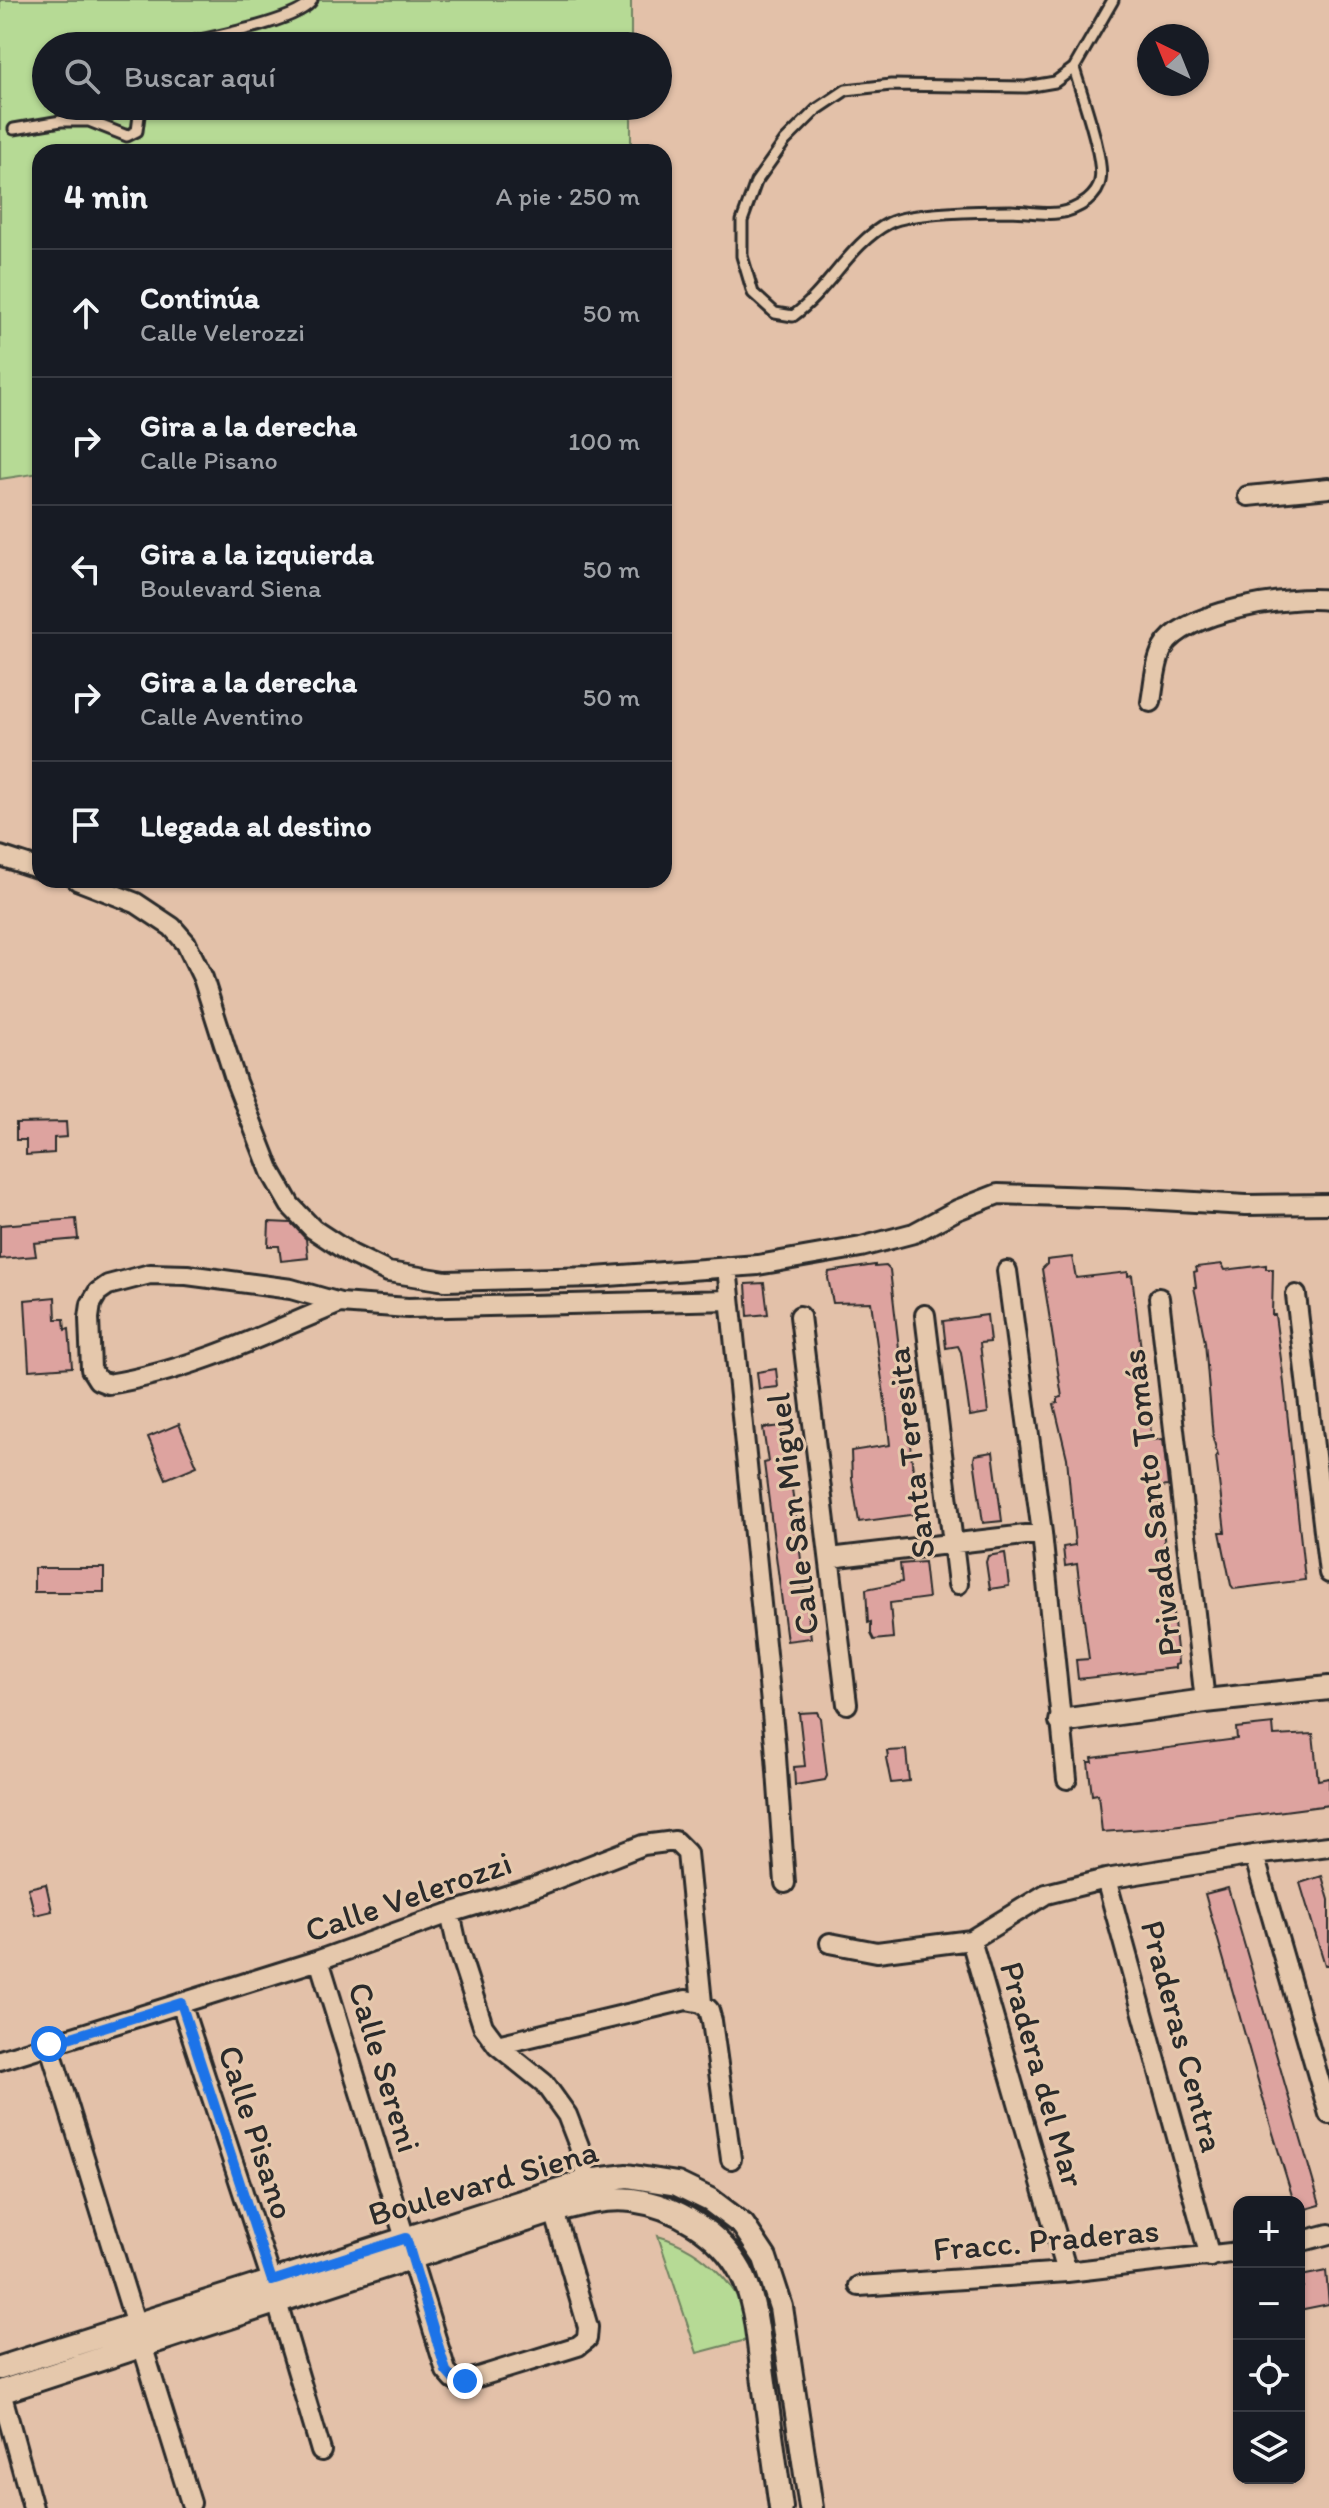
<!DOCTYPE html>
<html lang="es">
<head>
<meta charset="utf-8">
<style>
	:root { --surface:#171b24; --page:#242831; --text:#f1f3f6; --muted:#9ea1a6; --line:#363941 }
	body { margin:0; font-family:Itim,sans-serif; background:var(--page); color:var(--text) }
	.controls { position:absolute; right:24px; bottom:24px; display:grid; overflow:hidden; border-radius:16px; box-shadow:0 2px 6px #0004 }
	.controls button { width:72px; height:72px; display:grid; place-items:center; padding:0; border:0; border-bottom:2px solid var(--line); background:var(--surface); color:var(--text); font:40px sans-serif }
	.compass { position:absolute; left:1137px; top:24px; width:72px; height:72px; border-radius:50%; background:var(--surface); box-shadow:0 2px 6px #0004; rotate:317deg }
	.stop { position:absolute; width:24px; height:24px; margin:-18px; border:6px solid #1a73e8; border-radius:50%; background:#fff }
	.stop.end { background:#1a73e8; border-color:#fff; box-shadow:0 2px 8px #0008 }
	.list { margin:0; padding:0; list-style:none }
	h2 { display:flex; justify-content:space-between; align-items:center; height:104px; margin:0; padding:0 32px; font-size:34px }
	h2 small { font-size:26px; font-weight:400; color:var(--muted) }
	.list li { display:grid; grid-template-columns:52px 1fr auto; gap:24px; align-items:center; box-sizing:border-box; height:128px; padding:0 32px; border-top:2px solid var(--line) }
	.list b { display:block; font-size:30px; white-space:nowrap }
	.list p { margin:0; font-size:26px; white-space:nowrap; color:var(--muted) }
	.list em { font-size:26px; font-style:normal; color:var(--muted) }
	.icon { flex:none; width:44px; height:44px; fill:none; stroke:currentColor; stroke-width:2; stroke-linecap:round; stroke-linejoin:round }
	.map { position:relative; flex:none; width:1329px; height:2508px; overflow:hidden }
	.search { position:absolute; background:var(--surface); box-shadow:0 2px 6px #0004; left:32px; top:32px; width:640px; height:88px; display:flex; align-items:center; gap:20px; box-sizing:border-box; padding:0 28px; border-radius:44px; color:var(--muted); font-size:30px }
	.panel { position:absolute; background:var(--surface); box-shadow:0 2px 6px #0004; left:32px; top:144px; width:640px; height:744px; border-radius:24px }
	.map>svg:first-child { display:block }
	.green { fill:#b6da95; stroke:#708260; stroke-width:2 }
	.building { fill:#dda39f; stroke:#2b2b2b; stroke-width:2 }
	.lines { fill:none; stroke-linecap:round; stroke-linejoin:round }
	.service-casing { stroke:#2b2b2b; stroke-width:15 }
	.minor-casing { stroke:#2b2b2b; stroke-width:24 }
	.tertiary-casing { stroke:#2b2b2b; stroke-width:28 }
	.service { stroke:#e5c8ac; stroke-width:9 }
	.minor { stroke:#e5c8ac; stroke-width:18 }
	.tertiary { stroke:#e5c8ac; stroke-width:22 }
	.route { stroke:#1a73e8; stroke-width:10 }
	.labels { text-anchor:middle; stroke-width:6; stroke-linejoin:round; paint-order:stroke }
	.street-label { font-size:34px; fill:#2b2b2b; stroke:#e5c8ac }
</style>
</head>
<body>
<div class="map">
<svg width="1329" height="2508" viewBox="0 0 1329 2508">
	<rect width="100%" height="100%" fill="#e3c1a9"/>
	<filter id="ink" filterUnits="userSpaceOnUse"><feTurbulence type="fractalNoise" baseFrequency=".0125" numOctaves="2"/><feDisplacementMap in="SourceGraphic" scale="16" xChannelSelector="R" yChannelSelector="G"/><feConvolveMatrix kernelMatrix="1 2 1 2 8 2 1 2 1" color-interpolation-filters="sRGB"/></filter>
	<g filter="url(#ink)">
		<path class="green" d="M 0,0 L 631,0 L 631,46 L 46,46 L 46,106 L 631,106 L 631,152 L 40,152 L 40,473 L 0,479 Z
			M 658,2236 C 703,2249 748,2290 750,2339 L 697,2353 Z"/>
		<path class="building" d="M 66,1122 L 67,1137 L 54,1138 L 54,1153 L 26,1155 L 26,1140 L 16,1140 L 16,1123 Z
			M 76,1219 L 78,1239 L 34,1243 L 36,1256 L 0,1259 L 0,1225 Z
			M 269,1222 L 291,1223 L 295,1227 L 306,1239 L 308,1258 L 281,1261 L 279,1246 L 268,1246 Z
			M 1072,1257 L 1076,1278 L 1128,1272 L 1128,1276 L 1132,1275 L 1152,1440 L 1163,1439 L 1168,1486 L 1158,1487 L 1177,1649 L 1178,1664 L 1175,1665 L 1175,1668 L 1078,1679 L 1076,1660 L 1089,1659 L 1077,1564 L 1065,1566 L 1063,1547 L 1075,1545 L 1067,1458 L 1054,1404 L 1058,1403 L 1058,1398 L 1062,1397 L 1042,1269 L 1047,1264 L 1047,1260 Z
			M 1222,1264 L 1225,1270 L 1266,1265 L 1266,1269 L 1273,1269 L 1272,1315 L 1275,1315 L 1283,1374 L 1305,1580 L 1234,1589 L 1231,1585 L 1220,1532 L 1225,1532 L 1216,1456 L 1218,1456 L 1213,1438 L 1205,1342 L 1194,1287 L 1196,1287 L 1194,1272 L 1197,1271 L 1196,1267 Z
			M 875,1265 L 875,1267 L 886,1266 L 890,1270 L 918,1514 L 859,1522 L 852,1479 L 851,1451 L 890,1445 L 886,1409 L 871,1302 L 833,1303 L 828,1278 L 829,1272 Z
			M 764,1283 L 768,1314 L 748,1316 L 746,1284 Z
			M 55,1297 L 56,1319 L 64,1319 L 65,1330 L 69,1329 L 72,1367 L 29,1370 L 25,1300 Z
			M 987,1315 L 990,1342 L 980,1343 L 988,1413 L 970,1416 L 961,1352 L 958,1346 L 946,1348 L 943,1321 Z
			M 776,1369 L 778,1387 L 759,1389 L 757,1372 Z
			M 179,1424 L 197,1466 L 166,1479 L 148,1437 Z
			M 784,1426 L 811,1638 L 787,1641 L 764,1463 L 768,1462 L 763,1428 Z
			M 993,1452 L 1002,1521 L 983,1523 L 974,1459 L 975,1455 Z
			M 1005,1553 L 1009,1586 L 990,1589 L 986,1562 L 988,1556 Z
			M 924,1562 L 928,1598 L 890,1603 L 893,1638 L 874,1640 L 871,1634 L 871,1622 L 868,1623 L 866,1589 L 902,1582 L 900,1564 Z
			M 34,1568 L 104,1568 L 104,1592 L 34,1592 Z
			M 817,1712 L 820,1718 L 827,1776 L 825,1780 L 795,1785 L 794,1767 L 805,1766 L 799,1713 Z
			M 1273,1724 L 1274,1736 L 1313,1734 L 1318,1780 L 1329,1778 L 1329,1805 L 1157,1828 L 1102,1832 L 1098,1794 L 1092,1795 L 1088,1762 L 1093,1762 L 1092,1758 L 1237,1739 L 1236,1728 Z
			M 906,1750 L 909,1781 L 891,1783 L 886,1758 L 888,1757 L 887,1751 Z
			M 1322,1876 L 1329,1900 L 1329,1965 L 1325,1965 L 1300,1883 Z
			M 46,1884 L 52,1911 L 35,1915 L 28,1888 Z
			M 1228,1888 L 1320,2205 L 1299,2211 L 1299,2202 L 1294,2202 L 1272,2130 L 1205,1894 Z
			M 1326,2271 L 1329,2304 L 1299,2310 L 1299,2288 L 1303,2287 L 1301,2276 Z"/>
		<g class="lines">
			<defs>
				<path id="service" d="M 173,46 C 200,39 300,22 312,0
					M 1074,68 C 1081,93 1105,159 1100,181 C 1099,189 1093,196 1087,201 C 1060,220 1042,212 1011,211 C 986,211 909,212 889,223 C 850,243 829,290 793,316 L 775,313 L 753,293 L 742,256 L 742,221 L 756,182 L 785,141 L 816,110 L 846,90 L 891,85 L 1026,87 L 1055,82 L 1074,68 L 1113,0
					M 14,129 L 61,121 L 89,121 L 127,136 L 137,131 L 140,108"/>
				<path id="minor" d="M 1248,496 L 1329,488
					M 1151,702 C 1154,685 1155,663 1163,648 C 1183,611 1290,595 1329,600
					M 0,856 L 40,869
					M 77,880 L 136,903 L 172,927 L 186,943 L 203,978 L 236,1082 L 271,1172 L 290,1205 L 313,1229 L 351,1254 L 388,1272 L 446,1281 L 595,1277 L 758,1265 L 861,1247 L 914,1233 L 957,1210 L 998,1194 L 1127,1198 L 1246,1205 L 1329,1204
					M 727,1267 L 775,1743 L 785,1883
					M 1007,1271 L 1042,1533 L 1067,1779
					M 1296,1295 L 1329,1573
					M 1159,1298 L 1205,1701
					M 340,1303 C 264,1335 190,1371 108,1384 L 98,1380 L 91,1369 L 89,1318 L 91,1304 L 98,1292 L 108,1285 L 150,1274 L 187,1275 L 291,1289 L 340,1303 L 408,1308 L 730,1300
					M 925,1315 L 958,1584
					M 800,1316 L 847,1704
					M 830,1558 L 1042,1533
					M 1254,1855 L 1329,2114
					M 1106,1879 L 1210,2257
					M 450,1913 L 458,1949 L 483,2026 L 497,2045 L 544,2083 L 567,2115 L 579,2146 L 587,2181
					M 971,1940 L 1067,2272
					M 830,1943 L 877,1952 L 971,1940 L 1046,1894 L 1106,1879 L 1254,1855 L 1329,1846
					M 319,1960 L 446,2371 L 454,2380 L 465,2381 L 578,2346 L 587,2339 L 588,2327 L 550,2197
					M 181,2003 L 272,2281
					M 702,2003 L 709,2010 L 712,2021 L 731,2159
					M 49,2044 L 191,2503
					M 497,2045 L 686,2000 L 702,2003
					M 0,2060 L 319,1960 L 450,1913 L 535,1887 L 643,1845 L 675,1841 L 687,1853 L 702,2003
					M 1299,2242 L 1329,2234
					M 859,2286 L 1067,2272 L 1239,2252
					M 277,2302 L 321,2451
					M 1,2392 L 33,2508"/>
				<path id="tertiary" d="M 1061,1721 L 1205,1701 L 1329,1688
					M 0,2368 L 587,2181 L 627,2176 L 677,2184 L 710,2200 L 743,2225 L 765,2258 L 781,2307 L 811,2508
					M 0,2392 L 554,2211 C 579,2204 606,2197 632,2200 C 676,2206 720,2233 741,2272 C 756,2301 758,2337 762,2368 C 768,2415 775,2461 781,2508"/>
			</defs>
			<use href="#service" class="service-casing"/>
			<use href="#minor" class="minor-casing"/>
			<use href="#tertiary" class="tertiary-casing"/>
			<use href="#service" class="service"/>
			<use href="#minor" class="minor"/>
			<use href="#tertiary" class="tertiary"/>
		</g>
	</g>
	<g class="lines" filter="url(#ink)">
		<path class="route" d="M 49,2044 L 181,2003 L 272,2281 L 406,2238 L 446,2371 L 454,2380 L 465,2381"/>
	</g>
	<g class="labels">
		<g class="street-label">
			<text transform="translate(910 1453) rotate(-97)" y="12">Santa Teresita</text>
			<text transform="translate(1151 1503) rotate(-97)" y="12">Privada Santo Tomás</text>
			<text transform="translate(792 1514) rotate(-97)" y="12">Calle San Miguel</text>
			<text transform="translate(408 1896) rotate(-19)" y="12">Calle Velerozzi</text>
			<text transform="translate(1183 2036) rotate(75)" y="12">Praderas Centra</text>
			<text transform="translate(385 2067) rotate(73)" y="12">Calle Sereni</text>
			<text transform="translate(1043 2074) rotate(74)" y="12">Pradera del Mar</text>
			<text transform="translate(257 2132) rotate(72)" y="12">Calle Pisano</text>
			<text transform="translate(483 2182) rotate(-16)" y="12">Boulevard Siena</text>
			<text transform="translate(1046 2239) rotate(-5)" y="12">Fracc. Praderas</text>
		</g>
	</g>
</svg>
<div class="controls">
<button>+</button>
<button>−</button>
<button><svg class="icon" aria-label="locate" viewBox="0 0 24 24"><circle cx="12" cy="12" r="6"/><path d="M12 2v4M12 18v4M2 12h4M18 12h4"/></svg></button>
<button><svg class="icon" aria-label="layers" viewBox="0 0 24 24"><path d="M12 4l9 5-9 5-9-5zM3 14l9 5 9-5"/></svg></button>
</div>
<svg class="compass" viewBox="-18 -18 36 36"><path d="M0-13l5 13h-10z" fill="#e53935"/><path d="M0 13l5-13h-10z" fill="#9ea1a6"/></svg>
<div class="stop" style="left:49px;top:2044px"></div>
<div class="stop end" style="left:465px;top:2381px"></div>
<div class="search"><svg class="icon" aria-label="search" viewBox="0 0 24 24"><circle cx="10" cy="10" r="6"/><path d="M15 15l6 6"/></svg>Buscar aquí</div>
<section class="panel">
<h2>4 min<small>A pie · 250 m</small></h2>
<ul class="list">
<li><svg class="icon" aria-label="ahead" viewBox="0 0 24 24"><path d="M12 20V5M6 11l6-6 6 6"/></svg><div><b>Continúa</b><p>Calle Velerozzi</p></div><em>50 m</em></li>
<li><svg class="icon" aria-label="right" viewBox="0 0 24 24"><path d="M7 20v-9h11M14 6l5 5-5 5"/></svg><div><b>Gira a la derecha</b><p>Calle Pisano</p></div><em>100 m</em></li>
<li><svg class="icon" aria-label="left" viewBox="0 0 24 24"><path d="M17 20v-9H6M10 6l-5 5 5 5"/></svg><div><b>Gira a la izquierda</b><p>Boulevard Siena</p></div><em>50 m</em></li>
<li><svg class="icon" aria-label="right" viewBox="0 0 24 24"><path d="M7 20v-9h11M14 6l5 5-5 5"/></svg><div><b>Gira a la derecha</b><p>Calle Aventino</p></div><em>50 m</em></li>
<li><svg class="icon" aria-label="arrive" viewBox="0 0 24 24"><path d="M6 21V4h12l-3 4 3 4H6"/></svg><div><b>Llegada al destino</b></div></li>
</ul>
</section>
</div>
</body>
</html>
